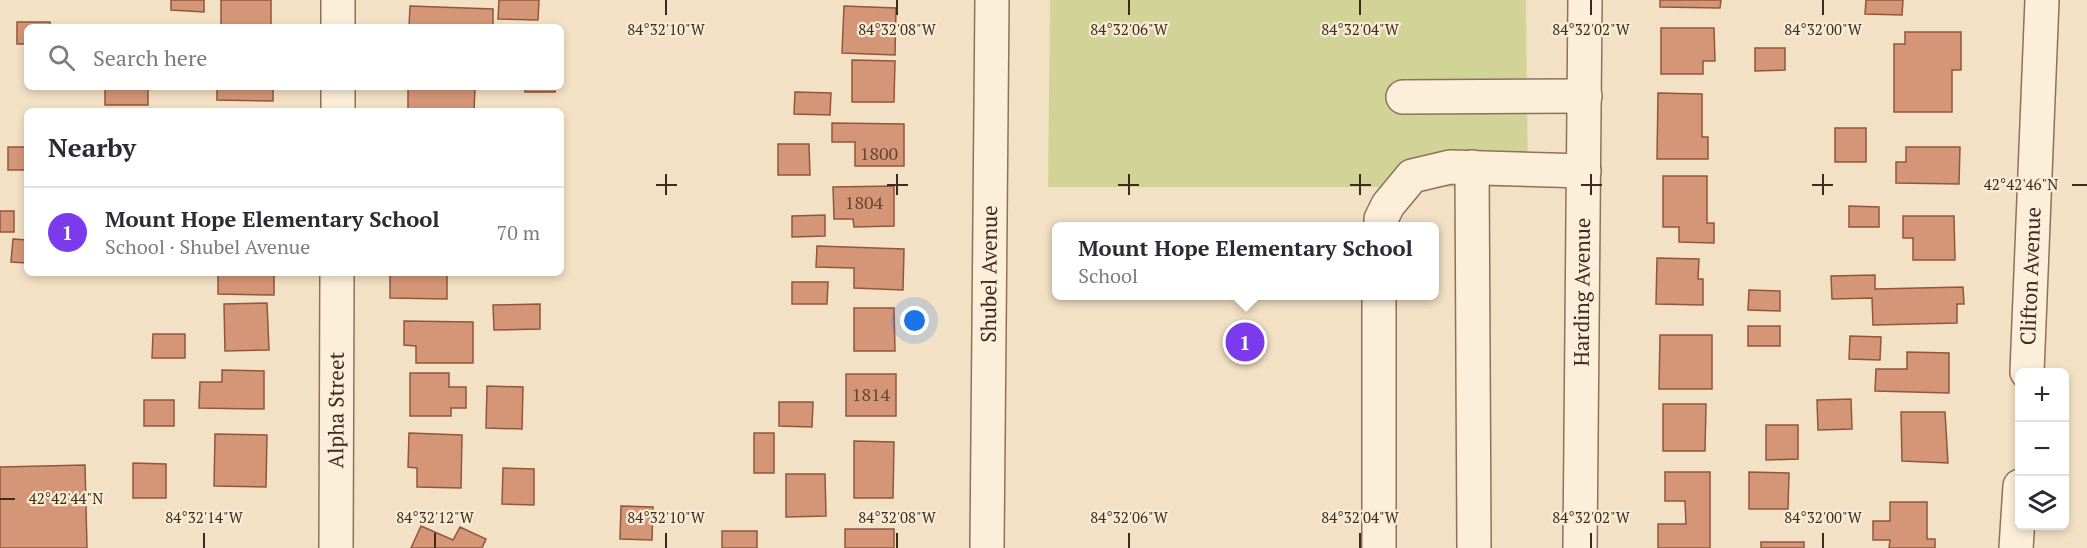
<!DOCTYPE html>
<html lang="en">
<head>
<meta charset="utf-8">
<style>
	:root { --surface:#fff; --page:#f7f7f7; --text:#2b2b33; --muted:#7c7c81; --line:#e1e1e2; --accent:#7c3aed }
	body { margin:0; font-family:"PT Serif",serif; background:var(--page); color:var(--text) }
	.controls { position:absolute; right:18px; bottom:18px; display:grid; overflow:hidden; border-radius:9px; box-shadow:0 3px 9px #0003 }
	.controls button { width:54px; height:54px; display:grid; place-items:center; padding:0; border:0; border-bottom:2px solid var(--line); background:var(--surface); color:var(--text); font:30px sans-serif }
	.you { position:absolute; left:915px; top:321px; width:21px; height:21px; margin:-15px; border:4px solid #fff; border-radius:50%; background:#1a73e8; box-shadow:0 0 0 9px #1a73e833 }
	.badge { display:grid; place-items:center; width:39px; height:39px; border-radius:50%; background:var(--accent); color:#fff; font-size:20px; font-weight:700 }
	.pin { position:absolute; translate:-50% -50%; border:3px solid #fff; box-shadow:0 2px 6px #0006 }
	.popup { position:absolute; left:1052px; top:222px; width:387px; height:78px; box-sizing:border-box; display:grid; place-content:center; border-radius:9px; background:var(--surface); filter:drop-shadow(0 2px 4px #0005); font-size:20px; white-space:nowrap; color:var(--muted) }
	.popup b { font-size:22px; color:var(--text) }
	.popup::after { content:''; position:absolute; left:50%; top:100%; margin-left:-12px; border:12px solid transparent; border-top-color:var(--surface) }
	.list { margin:0; padding:0; list-style:none }
	h2 { display:flex; justify-content:space-between; align-items:center; height:78px; margin:0; padding:0 24px; font-size:26px }
	h2 small { font-size:20px; font-weight:400; color:var(--muted) }
	.list li { display:grid; grid-template-columns:39px 1fr auto; gap:18px; align-items:center; box-sizing:border-box; height:90px; padding:0 24px; border-top:2px solid var(--line) }
	.list b { display:block; font-size:22px; white-space:nowrap }
	.list p { margin:0; font-size:20px; white-space:nowrap; color:var(--muted) }
	.list em { font-size:20px; font-style:normal; color:var(--muted) }
	.icon { flex:none; width:33px; height:33px; fill:none; stroke:currentColor; stroke-width:2; stroke-linecap:round; stroke-linejoin:round }
	.map { position:relative; flex:none; width:2087px; height:548px; overflow:hidden }
	.search { position:absolute; background:var(--surface); box-shadow:0 3px 9px #0003; left:24px; top:24px; width:540px; height:66px; display:flex; align-items:center; gap:15px; box-sizing:border-box; padding:0 21px; border-radius:9px; color:var(--muted); font-size:22px }
	.panel { position:absolute; background:var(--surface); box-shadow:0 3px 9px #0003; left:24px; top:108px; width:540px; height:168px; border-radius:9px }
	.map>svg:first-child { display:block }
	.green { fill:#d1d397 }
	.building { fill:#d59677; stroke:#92563b; stroke-width:1.5 }
	.lines { fill:none; stroke-linecap:round; stroke-linejoin:round }
	.minor-casing { stroke:#907158; stroke-width:36 }
	.minor { stroke:#fcefd9; stroke-width:33 }
	.ticks { fill:none; stroke:#3f2b1e; stroke-width:2 }
	.labels { text-anchor:middle; stroke-width:4.5; stroke-linejoin:round; paint-order:stroke }
	.number-label { font-size:18px; fill:#644634 }
	.street-label { font-size:21px; fill:#3f2b1e; stroke:#f9ecd5 }
	.ticks-label { font-size:15px; text-anchor:middle; fill:#3f2b1e; stroke:#f9ecd5; stroke-width:4.5; stroke-linejoin:round; paint-order:stroke }
</style>
</head>
<body>
<div class="map">
<svg width="2087" height="548" viewBox="0 0 2087 548">
	<rect width="100%" height="100%" fill="#f3e1c5"/>
	<path class="green" d="M 1050,0 L 1526,0 L 1528,187 L 1048,187 Z"/>
	<path class="building" d="M 171,0 L 204,0 L 204,12 L 171,10 Z
		M 221,0 L 271,0 L 271,27 L 221,27 Z
		M 499,0 L 539,0 L 538,20 L 498,19 Z
		M 1660,0 L 1721,0 L 1720,8 L 1660,7 Z
		M 1866,0 L 1903,0 L 1902,15 L 1865,14 Z
		M 410,6 L 493,9 L 493,27 L 409,27 Z
		M 844,6 L 896,8 L 895,55 L 842,53 Z
		M 17,22 L 50,22 L 50,27 L 27,27 L 27,44 L 17,44 Z
		M 1661,28 L 1714,28 L 1715,61 L 1703,61 L 1703,74 L 1661,74 Z
		M 1905,32 L 1961,32 L 1961,70 L 1952,70 L 1952,112 L 1894,112 L 1894,44 L 1905,44 Z
		M 1755,48 L 1785,48 L 1785,70 L 1755,71 Z
		M 852,60 L 895,61 L 894,102 L 852,102 Z
		M 105,87 L 148,87 L 148,105 L 105,105 Z
		M 217,87 L 273,87 L 273,101 L 217,100 Z
		M 408,87 L 475,87 L 474,111 L 408,111 Z
		M 525,87 L 555,87 L 555,92 L 525,92 Z
		M 795,92 L 831,93 L 830,115 L 794,114 Z
		M 1658,93 L 1702,94 L 1702,137 L 1708,137 L 1708,159 L 1657,159 Z
		M 832,123 L 904,124 L 904,166 L 855,166 L 855,142 L 832,142 Z
		M 1835,128 L 1866,128 L 1866,162 L 1835,162 Z
		M 778,144 L 809,144 L 810,175 L 778,175 Z
		M 8,147 L 27,147 L 27,170 L 8,170 Z
		M 1906,147 L 1960,147 L 1959,184 L 1896,183 L 1896,162 L 1906,162 Z
		M 1663,176 L 1707,176 L 1707,223 L 1714,223 L 1714,243 L 1679,242 L 1679,227 L 1663,227 Z
		M 894,186 L 894,226 L 854,227 L 853,219 L 834,219 L 833,187 Z
		M 1849,206 L 1879,207 L 1879,227 L 1849,227 Z
		M 0,211 L 14,211 L 14,232 L 0,232 Z
		M 825,215 L 825,236 L 792,237 L 792,216 Z
		M 1903,216 L 1954,216 L 1955,260 L 1913,260 L 1913,238 L 1903,238 Z
		M 13,239 L 27,240 L 27,263 L 11,262 Z
		M 817,246 L 904,249 L 903,290 L 854,288 L 854,268 L 816,267 Z
		M 1657,258 L 1699,259 L 1698,279 L 1703,279 L 1703,305 L 1656,304 Z
		M 218,273 L 274,273 L 274,295 L 218,294 Z
		M 390,273 L 447,273 L 447,299 L 390,298 Z
		M 1875,275 L 1875,289 L 1963,287 L 1964,304 L 1957,304 L 1957,323 L 1873,325 L 1872,298 L 1832,299 L 1831,276 Z
		M 792,282 L 828,282 L 827,304 L 792,304 Z
		M 1749,290 L 1780,291 L 1780,311 L 1748,310 Z
		M 267,303 L 269,350 L 225,351 L 224,304 Z
		M 540,304 L 540,329 L 494,330 L 493,305 Z
		M 854,308 L 894,308 L 895,351 L 854,351 Z
		M 404,321 L 473,322 L 473,363 L 416,363 L 416,346 L 404,345 Z
		M 1748,326 L 1780,326 L 1780,346 L 1748,346 Z
		M 153,334 L 185,334 L 185,358 L 152,358 Z
		M 1660,335 L 1712,335 L 1712,389 L 1659,389 Z
		M 1850,336 L 1881,337 L 1880,360 L 1849,359 Z
		M 1907,352 L 1949,353 L 1949,393 L 1875,391 L 1876,369 L 1907,369 Z
		M 222,370 L 264,371 L 264,409 L 199,408 L 200,382 L 222,382 Z
		M 410,373 L 449,373 L 449,387 L 466,387 L 466,408 L 451,408 L 451,416 L 410,416 Z
		M 846,374 L 896,374 L 896,416 L 846,416 Z
		M 487,386 L 523,387 L 522,429 L 486,428 Z
		M 1851,399 L 1852,429 L 1818,430 L 1817,400 Z
		M 144,400 L 174,400 L 174,426 L 144,426 Z
		M 779,402 L 813,402 L 812,427 L 779,426 Z
		M 1663,404 L 1706,404 L 1705,451 L 1663,451 Z
		M 1901,412 L 1945,412 L 1948,463 L 1902,461 Z
		M 1766,425 L 1798,425 L 1798,459 L 1766,460 Z
		M 409,433 L 462,435 L 461,488 L 417,487 L 417,468 L 408,467 Z
		M 754,433 L 774,433 L 774,473 L 754,473 Z
		M 215,434 L 267,435 L 266,487 L 214,486 Z
		M 854,441 L 894,442 L 893,498 L 854,498 Z
		M 133,463 L 166,464 L 166,498 L 133,498 Z
		M 85,465 L 87,548 L 0,548 L 0,467 Z
		M 503,468 L 534,469 L 534,505 L 502,504 Z
		M 1665,472 L 1710,472 L 1710,548 L 1658,548 L 1658,524 L 1686,524 L 1685,501 L 1665,501 Z
		M 1749,472 L 1789,473 L 1788,509 L 1749,509 Z
		M 786,474 L 825,474 L 826,516 L 786,517 Z
		M 1890,502 L 1927,502 L 1927,539 L 1935,539 L 1935,548 L 1889,548 L 1890,540 L 1873,540 L 1873,521 L 1890,521 Z
		M 621,506 L 653,507 L 652,540 L 620,539 Z
		M 421,526 L 453,540 L 460,527 L 486,539 L 482,548 L 411,548 Z
		M 845,529 L 894,529 L 894,548 L 845,548 Z
		M 722,531 L 757,531 L 757,548 L 722,548 Z
		M 1761,542 L 1804,542 L 1804,548 L 1761,548 Z"/>
	<g class="lines">
		<defs>
			<g id="minor">
				<path d="M 338,27 L 338,0"/>
				<path d="M 1403,97 L 1585,96"/>
				<path d="M 338,111 L 338,87"/>
				<path d="M 1472,167 L 1474,548"/>
				<path d="M 1381,226 L 1381,219 L 1388,205 L 1412,176 L 1450,167 L 1584,171"/>
				<path id="s1" d="M 2027,372 L 2042,0"/>
				<path id="s2" d="M 336,548 L 337,273"/>
				<path id="s3" d="M 987,548 L 992,0"/>
				<path d="M 1379,548 L 1379,296"/>
				<path id="s4" d="M 1580,548 L 1585,0"/>
				<path d="M 2016,548 L 2020,486"/>
			</g>
		</defs>
		<use href="#minor" class="minor-casing"/>
		<use href="#minor" class="minor"/>
	</g>
	<path class="ticks" d="M 666,0 L 666,15M 897,0 L 897,15M 1129,0 L 1129,15M 1360,0 L 1360,15M 1591,0 L 1591,15M 1823,0 L 1823,15M 666,174 L 666,195M 897,174 L 897,195M 1129,174 L 1129,195M 1360,174 L 1360,195M 1591,174 L 1591,195M 1823,174 L 1823,195M 656,185 L 677,185M 887,185 L 908,185M 1118,185 L 1139,185M 1350,185 L 1371,185M 1581,185 L 1602,185M 1812,185 L 1833,185M 2072,185 L 2087,185M 0,499 L 15,499M 204,533 L 204,548M 435,533 L 435,548M 666,533 L 666,548M 897,533 L 897,548M 1129,533 L 1129,548M 1360,533 L 1360,548M 1591,533 L 1591,548M 1823,533 L 1823,548"/>
	<g class="labels">
		<g class="number-label">
			<text x="879" y="160">1800</text>
			<text x="864" y="209">1804</text>
			<text x="871" y="401">1814</text>
		</g>
		<g class="street-label">
			<text dy="7" stroke="none"><textPath href="#s3" startOffset="274">Shubel Avenue</textPath></text>
			<text dy="7" stroke="none"><textPath href="#s1" startOffset="96">Clifton Avenue</textPath></text>
			<text dy="7" stroke="none"><textPath href="#s4" startOffset="256">Harding Avenue</textPath></text>
			<text dy="7" stroke="none"><textPath href="#s2" startOffset="138">Alpha Street</textPath></text>
		</g>
	</g>
	<g class="ticks-label">
		<text x="666" y="35">84°32'10"W</text>
		<text x="897" y="35">84°32'08"W</text>
		<text x="1129" y="35">84°32'06"W</text>
		<text x="1360" y="35">84°32'04"W</text>
		<text x="1591" y="35">84°32'02"W</text>
		<text x="1823" y="35">84°32'00"W</text>
		<text x="2021" y="190">42°42'46"N</text>
		<text x="66" y="504">42°42'44"N</text>
		<text x="204" y="523">84°32'14"W</text>
		<text x="435" y="523">84°32'12"W</text>
		<text x="666" y="523">84°32'10"W</text>
		<text x="897" y="523">84°32'08"W</text>
		<text x="1129" y="523">84°32'06"W</text>
		<text x="1360" y="523">84°32'04"W</text>
		<text x="1591" y="523">84°32'02"W</text>
		<text x="1823" y="523">84°32'00"W</text>
	</g>
</svg>
<div class="controls">
<button>+</button>
<button>−</button>
<button><svg class="icon" aria-label="layers" viewBox="0 0 24 24"><path d="M12 4l9 5-9 5-9-5zM3 14l9 5 9-5"/></svg></button>
</div>
<div class="you"></div>
<div class="pin badge" style="left:1245px;top:342px">1</div>
<div class="popup"><b>Mount Hope Elementary School</b>School</div>
<div class="search"><svg class="icon" aria-label="search" viewBox="0 0 24 24"><circle cx="10" cy="10" r="6"/><path d="M15 15l6 6"/></svg>Search here</div>
<section class="panel">
<h2>Nearby<small></small></h2>
<ul class="list">
<li><span class="badge">1</span><div><b>Mount Hope Elementary School</b><p>School · Shubel Avenue</p></div><em>70 m</em></li>
</ul>
</section>
</div>
</body>
</html>
